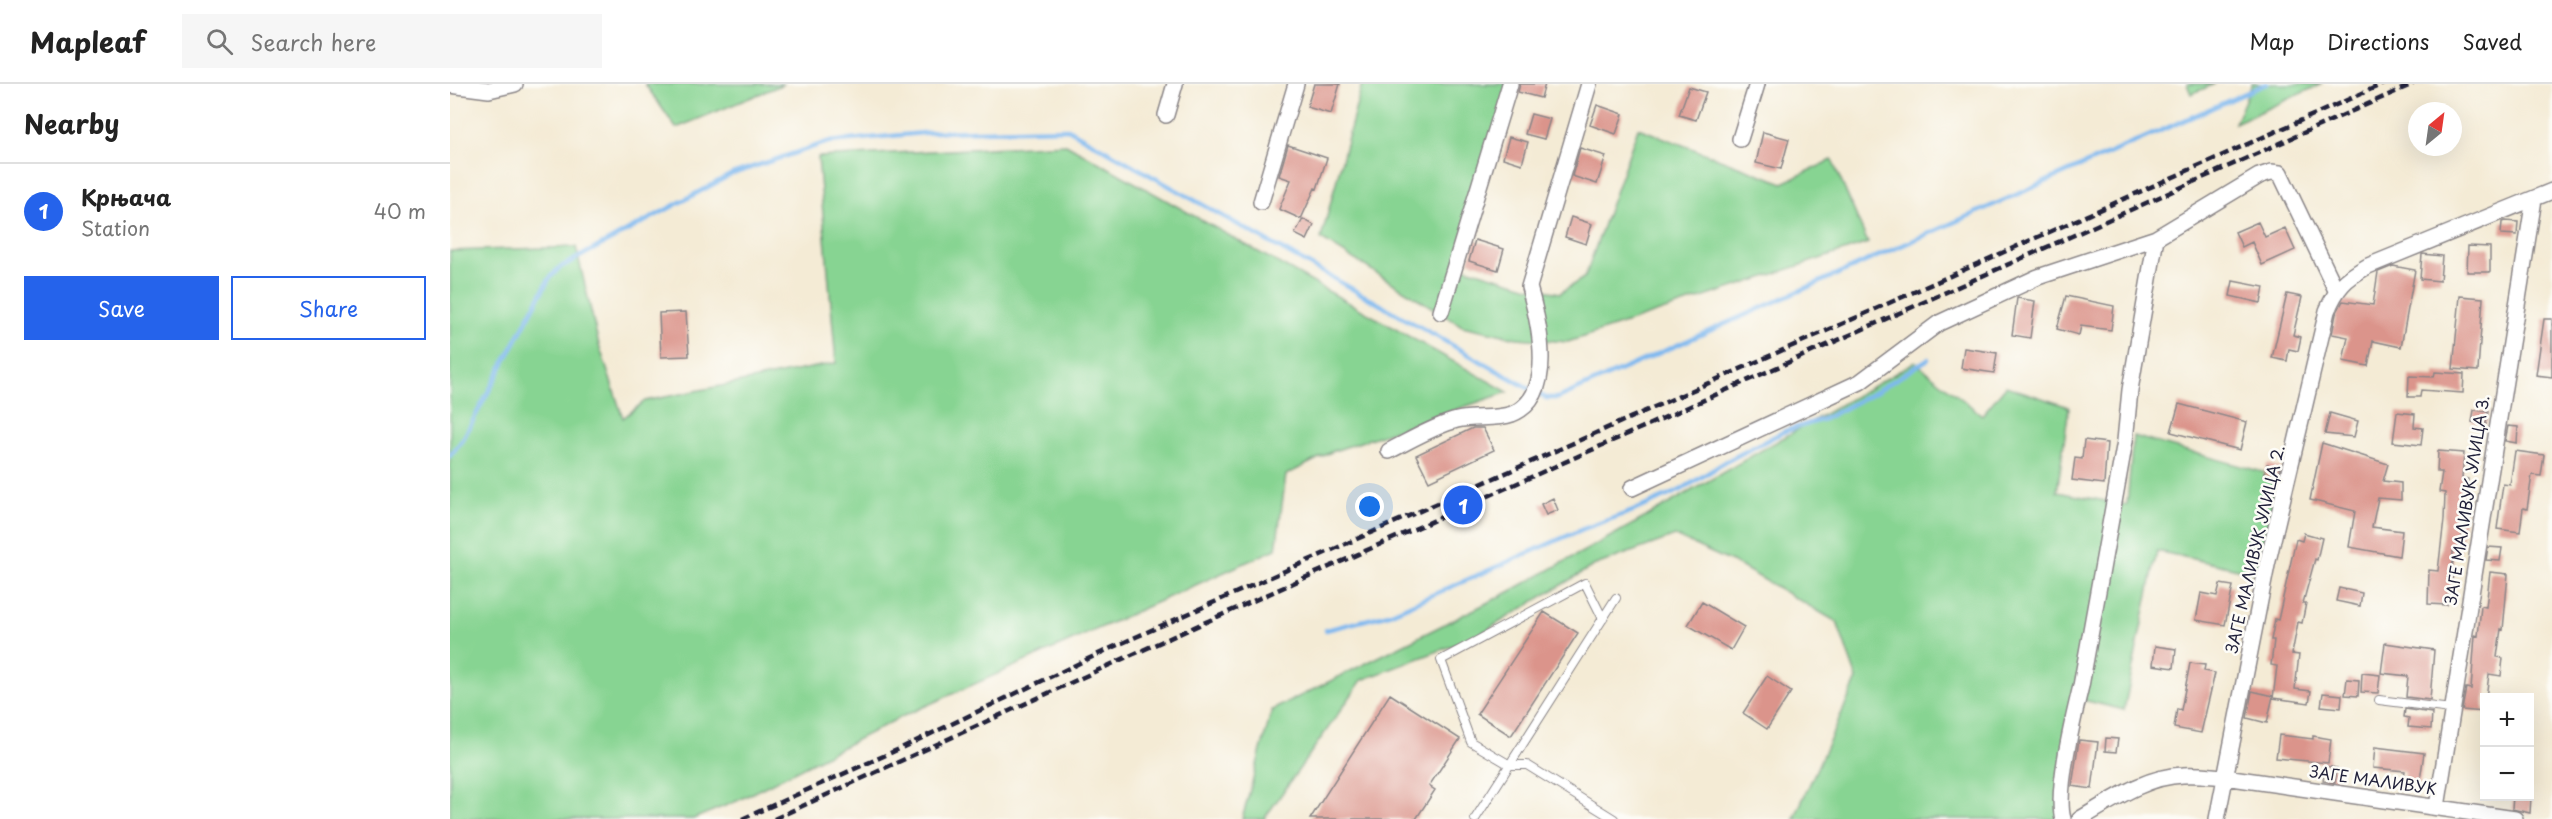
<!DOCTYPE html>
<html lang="en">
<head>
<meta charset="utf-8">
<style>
	:root { --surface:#fff; --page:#f6f6f6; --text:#222; --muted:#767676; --line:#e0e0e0; --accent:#2563eb }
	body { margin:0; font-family:"Playpen Sans",sans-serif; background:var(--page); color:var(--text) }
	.controls { position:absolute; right:18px; bottom:18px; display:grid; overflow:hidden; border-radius:0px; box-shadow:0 6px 24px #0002 }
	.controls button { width:54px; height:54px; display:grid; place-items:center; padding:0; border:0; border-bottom:2px solid var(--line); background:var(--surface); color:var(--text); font:30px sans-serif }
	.compass { position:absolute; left:1958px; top:18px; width:54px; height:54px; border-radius:50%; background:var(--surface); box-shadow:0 6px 24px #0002; rotate:29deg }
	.you { position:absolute; left:920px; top:423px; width:21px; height:21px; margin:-15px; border:4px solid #fff; border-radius:50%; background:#1a73e8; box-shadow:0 0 0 9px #1a73e833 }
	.badge { display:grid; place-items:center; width:39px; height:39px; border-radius:50%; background:var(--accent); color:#fff; font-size:20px; font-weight:700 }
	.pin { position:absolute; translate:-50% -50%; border:3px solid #fff; box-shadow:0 2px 6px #0006 }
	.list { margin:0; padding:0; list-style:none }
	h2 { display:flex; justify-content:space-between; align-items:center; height:78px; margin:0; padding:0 24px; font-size:26px }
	h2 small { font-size:20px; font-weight:400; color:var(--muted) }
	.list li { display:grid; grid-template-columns:39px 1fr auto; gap:18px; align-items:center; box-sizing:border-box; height:96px; padding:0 24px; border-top:2px solid var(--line) }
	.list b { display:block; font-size:22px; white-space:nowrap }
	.list p { margin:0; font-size:20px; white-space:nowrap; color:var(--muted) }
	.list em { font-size:20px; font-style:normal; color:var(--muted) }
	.actions { display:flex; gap:12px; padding:18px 24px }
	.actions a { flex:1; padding:14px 0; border:2px solid var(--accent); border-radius:0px; text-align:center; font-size:21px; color:var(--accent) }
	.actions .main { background:var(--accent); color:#fff }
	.icon { flex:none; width:33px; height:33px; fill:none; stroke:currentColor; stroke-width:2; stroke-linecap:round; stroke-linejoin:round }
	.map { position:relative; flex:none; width:2102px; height:735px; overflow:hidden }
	header { display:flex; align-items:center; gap:36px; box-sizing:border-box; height:84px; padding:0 30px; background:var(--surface); border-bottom:2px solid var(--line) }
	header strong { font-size:28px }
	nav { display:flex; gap:33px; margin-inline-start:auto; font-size:21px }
	.search { width:420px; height:54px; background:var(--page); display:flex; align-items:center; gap:15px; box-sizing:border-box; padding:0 21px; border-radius:0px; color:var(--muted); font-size:22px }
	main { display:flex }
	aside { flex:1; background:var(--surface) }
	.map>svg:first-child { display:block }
	.green { fill:#87d492; stroke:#547b66; stroke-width:1.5 }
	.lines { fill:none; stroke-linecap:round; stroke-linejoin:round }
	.stream { stroke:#7db8ef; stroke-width:4.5 }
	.building { fill:#db948b }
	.service-casing { stroke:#8b8688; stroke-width:10 }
	.minor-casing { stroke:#8b8688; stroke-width:18 }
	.service { stroke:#fff; stroke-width:8 }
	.minor { stroke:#fff; stroke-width:15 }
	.rail { stroke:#22223b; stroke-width:4.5; stroke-dasharray:9 4.5; stroke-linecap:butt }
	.labels { text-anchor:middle; stroke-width:5; stroke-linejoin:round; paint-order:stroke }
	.street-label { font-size:16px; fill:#22223b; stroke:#fdfcf7 }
</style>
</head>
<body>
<header>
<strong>Mapleaf</strong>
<div class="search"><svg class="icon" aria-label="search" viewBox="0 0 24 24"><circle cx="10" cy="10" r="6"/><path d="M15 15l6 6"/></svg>Search here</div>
<nav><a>Map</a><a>Directions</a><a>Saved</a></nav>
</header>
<main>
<aside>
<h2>Nearby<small></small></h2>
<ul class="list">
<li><span class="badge">1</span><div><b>Крњача</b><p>Station</p></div><em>40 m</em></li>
</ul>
<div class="actions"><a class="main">Save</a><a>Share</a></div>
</aside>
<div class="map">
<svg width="2102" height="735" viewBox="0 0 2102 735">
	<rect width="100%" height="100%" fill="#fdfcf7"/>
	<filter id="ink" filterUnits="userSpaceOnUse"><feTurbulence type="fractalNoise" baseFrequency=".0167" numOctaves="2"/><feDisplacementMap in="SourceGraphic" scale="12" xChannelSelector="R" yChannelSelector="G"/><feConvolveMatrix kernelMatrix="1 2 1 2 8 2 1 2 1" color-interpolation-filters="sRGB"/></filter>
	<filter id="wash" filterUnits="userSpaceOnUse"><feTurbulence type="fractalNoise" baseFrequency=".008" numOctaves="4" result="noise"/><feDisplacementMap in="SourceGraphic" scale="24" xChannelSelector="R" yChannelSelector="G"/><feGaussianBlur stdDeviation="1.35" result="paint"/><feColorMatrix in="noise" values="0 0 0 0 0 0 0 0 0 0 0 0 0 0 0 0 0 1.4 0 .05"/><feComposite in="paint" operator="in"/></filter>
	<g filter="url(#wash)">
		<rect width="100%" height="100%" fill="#f4ebd5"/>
		<path class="green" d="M 195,0 L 334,0 L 226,44 Z
			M 912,0 L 1060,0 L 1006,181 L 1079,203 L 1110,209 L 1135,193 L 1188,44 L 1333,99 L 1382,76 L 1418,159 L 1118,258 L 1067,254 L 1012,242 L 871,155 Z
			M 1737,0 L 1765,0 L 1741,10 Z
			M 1802,0 L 1872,0 L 1785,39 Z
			M 616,60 L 1058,308 L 881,368 L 836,391 L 826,465 L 451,633 L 287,717 L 243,735 L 0,735 L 0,167 L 126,163 L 149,261 L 173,334 L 195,317 L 386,279 L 368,73 Z
			M 1465,278 L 1532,331 L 1556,302 L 1619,323 L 1607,408 L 1677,421 L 1683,352 L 1838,395 L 1815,491 L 1707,467 L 1674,626 L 1629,615 L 1613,735 L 1344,735 L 1407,595 L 1387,538 L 1290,482 L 1225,452 L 1143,482 L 1025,553 L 912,596 L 814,735 L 792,735 L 822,626 L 1057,509 L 1187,438 Z"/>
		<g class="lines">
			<path class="stream" d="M 0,372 L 13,355 L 99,195 L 109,184 L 282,90 L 378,58 L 484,48 L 618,45 L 1096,314 L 1108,314 L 1816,0
				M 876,546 L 939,530 L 1133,445 L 1183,427 L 1231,406 L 1277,377 L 1335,347 L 1374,335 L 1427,307 L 1478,275"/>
		</g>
		<g id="blocks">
			<path class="building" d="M 864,0 L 890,0 L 881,30 L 857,23 Z
				M 1070,0 L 1095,0 L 1091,14 L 1068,8 Z
				M 1239,3 L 1256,8 L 1246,36 L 1229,31 Z
				M 1147,21 L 1173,30 L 1166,50 L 1140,41 Z
				M 1081,30 L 1100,35 L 1094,55 L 1075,50 Z
				M 1313,48 L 1339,55 L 1331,85 L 1306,79 Z
				M 1059,53 L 1078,58 L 1072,80 L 1053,74 Z
				M 838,61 L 877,74 L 867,105 L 865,104 L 851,135 L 829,125 L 841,96 L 829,92 Z
				M 1130,64 L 1156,72 L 1147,100 L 1122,92 Z
				M 1121,133 L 1142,140 L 1136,160 L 1115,153 Z
				M 853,135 L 864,141 L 857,156 L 845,150 Z
				M 2055,137 L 2068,138 L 2067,151 L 2051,150 L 2052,138 Z
				M 1808,138 L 1815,153 L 1835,144 L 1845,166 L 1812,181 L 1802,158 L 1792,163 L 1785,148 Z
				M 1025,156 L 1054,165 L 1048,186 L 1019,177 Z
				M 2018,162 L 2040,163 L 2040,188 L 2017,188 Z
				M 1972,170 L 1992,172 L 1990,197 L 1970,195 Z
				M 1943,182 L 1965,186 L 1951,263 L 1923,257 L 1918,282 L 1893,277 L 1898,253 L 1882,250 L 1886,230 L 1893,217 L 1923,221 L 1928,188 Z
				M 1783,197 L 1814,203 L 1811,219 L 1780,212 Z
				M 1837,210 L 1852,213 L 1843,251 L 1851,253 L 1848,267 L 1839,265 L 1837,277 L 1822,274 Z
				M 1616,212 L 1664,222 L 1661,246 L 1631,242 L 1629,251 L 1607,245 Z
				M 2010,212 L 2033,214 L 2028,287 L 2003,285 Z
				M 1567,214 L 1585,217 L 1580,254 L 1562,251 Z
				M 236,228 L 239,272 L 211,273 L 209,229 Z
				M 2094,235 L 2102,235 L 2102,293 L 2086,291 Z
				M 1514,264 L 1547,269 L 1544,289 L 1511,284 Z
				M 1985,288 L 2014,290 L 2013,309 L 1971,306 L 1970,313 L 1958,313 L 1959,292 L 1984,293 Z
				M 1729,320 L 1797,338 L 1790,366 L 1721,348 Z
				M 2024,326 L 2038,328 L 2036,340 L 2022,338 Z
				M 1947,328 L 1965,330 L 1964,343 L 1973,344 L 1971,361 L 1943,358 Z
				M 1880,329 L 1908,337 L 1904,353 L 1875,350 Z
				M 2058,342 L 2068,343 L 2067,359 L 2055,357 Z
				M 1023,344 L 1033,344 L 1044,366 L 979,397 L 966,371 Z
				M 1634,356 L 1657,359 L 1654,400 L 1622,396 L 1625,374 L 1632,375 Z
				M 1872,359 L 1938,380 L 1933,397 L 1951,399 L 1951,416 L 1928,414 L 1922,443 L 1952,447 L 1949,472 L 1899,463 L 1905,427 L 1860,416 Z
				M 1988,367 L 2014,369 L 2012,394 L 2018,395 L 2010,468 L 2003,467 L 2002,511 L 1997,511 L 1997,521 L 1978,520 L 1979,486 L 1988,487 L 1994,436 L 1995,409 L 1989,408 L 1992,388 L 1987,388 Z
				M 2065,367 L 2094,371 L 2091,392 L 2082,391 L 2077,425 L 2073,424 L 2070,448 L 2047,445 L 2053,400 L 2060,401 Z
				M 1817,380 L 1830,384 L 1827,396 L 1814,392 Z
				M 1103,414 L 1108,426 L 1096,431 L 1091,420 Z
				M 1854,449 L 1872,454 L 1867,476 L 1865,475 L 1853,519 L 1856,519 L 1852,539 L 1848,538 L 1842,570 L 1849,571 L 1845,605 L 1861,607 L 1859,619 L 1823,614 L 1827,582 L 1821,581 L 1824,556 L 1821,556 L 1825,535 L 1828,536 L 1846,455 L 1852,457 Z
				M 2038,463 L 2052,464 L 2050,477 L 2036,476 Z
				M 2040,488 L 2058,490 L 2053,546 L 2051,545 L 2047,573 L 2053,574 L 2051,592 L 2039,590 L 2036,614 L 2034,614 L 2034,628 L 2012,626 L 2016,604 L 2021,605 L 2025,551 L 2028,552 L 2031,522 L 2036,523 Z
				M 1770,500 L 1783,502 L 1775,541 L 1746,536 L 1751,509 L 1767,512 Z
				M 1889,504 L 1912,509 L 1910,522 L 1886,517 Z
				M 1252,518 L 1294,543 L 1281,566 L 1238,541 Z
				M 1094,528 L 1128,549 L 1061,652 L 1027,630 Z
				M 1935,559 L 1984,566 L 1980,616 L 1956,613 L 1958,592 L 1931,589 Z
				M 1705,562 L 1726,565 L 1724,584 L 1703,581 Z
				M 1740,579 L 1755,581 L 1754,587 L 1765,589 L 1751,649 L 1724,644 L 1727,625 L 1731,626 Z
				M 1912,589 L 1930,591 L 1928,609 L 1911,608 Z
				M 1317,592 L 1341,608 L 1317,645 L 1293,629 Z
				M 1897,595 L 1909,596 L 1908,612 L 1895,611 Z
				M 1802,607 L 1823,612 L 1817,639 L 1797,634 Z
				M 1873,609 L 1892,611 L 1891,624 L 1871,622 Z
				M 940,610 L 1010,655 L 979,702 L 985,706 L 966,735 L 860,735 Z
				M 1955,625 L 1982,629 L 1981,645 L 1958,643 L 1959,634 L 1954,633 Z
				M 1829,651 L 1863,655 L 1863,652 L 1881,655 L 1878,679 L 1826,674 Z
				M 1656,654 L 1668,655 L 1666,668 L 1655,667 Z
				M 1629,656 L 1648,658 L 1642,705 L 1622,702 Z
				M 1925,663 L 1974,669 L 1969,703 L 1953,700 L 1955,687 L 1923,684 Z
				M 1875,682 L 1887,684 L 1885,699 L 1873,697 Z
				M 2063,712 L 2081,712 L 2080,729 L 2062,725 Z"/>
		</g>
	</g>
	<g filter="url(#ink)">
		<use href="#blocks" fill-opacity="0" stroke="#8b8688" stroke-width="1.5"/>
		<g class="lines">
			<defs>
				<path id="service" d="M 1929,616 L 2001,625
					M 1060,681 L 1021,658 L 991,576 L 1135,499 L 1153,535
					M 1060,681 L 1077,681 L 1164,735
					M 1025,735 L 1166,514"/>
				<path id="minor" d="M 0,1 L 39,6 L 65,0
					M 716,31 L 725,0
					M 1290,55 L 1307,0
					M 811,118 L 846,0
					M 991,228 L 1060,0
					M 939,367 C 959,357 986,341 1007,336 C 1024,332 1045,336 1062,330 C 1107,312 1089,238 1079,203 L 1139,0
					M 1182,404 L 1410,298 L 1489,239 L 1588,193 L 1706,154 L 1809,92 L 1821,88 L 1830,89 L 1886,206
					M 1987,723 L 2084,115
					M 1613,735 C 1605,708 1624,631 1631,602 L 1675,357 L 1680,306 L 1706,154
					M 1630,735 C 1661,717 1696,692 1733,691 C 1747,690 1761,692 1775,693 L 2065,735
					M 1767,735 L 1817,481 L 1877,227 C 1887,203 1895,195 1918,182 L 2102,107"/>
			</defs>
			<use href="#service" class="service-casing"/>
			<use href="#minor" class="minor-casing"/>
			<use href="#service" class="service"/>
			<use href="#minor" class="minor"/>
			<path class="rail" d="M 292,735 L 447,666 L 661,564 L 1933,0
				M 324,735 L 666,578 L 1963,0"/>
		</g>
	</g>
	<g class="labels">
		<g class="street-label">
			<text transform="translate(2017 416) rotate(-81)" y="6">ЗАГЕ МАЛИВУК УЛИЦА 3.</text>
			<text transform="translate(1805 465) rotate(-77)" y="6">ЗАГЕ МАЛИВУК УЛИЦА 2.</text>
			<text transform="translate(1923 696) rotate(8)" y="6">ЗАГЕ МАЛИВУК</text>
		</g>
	</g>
</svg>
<div class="controls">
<button>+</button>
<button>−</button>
</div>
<svg class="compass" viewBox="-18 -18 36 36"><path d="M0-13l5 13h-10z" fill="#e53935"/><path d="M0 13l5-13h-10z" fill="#767676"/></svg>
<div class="you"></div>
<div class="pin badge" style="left:1013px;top:421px">1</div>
</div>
</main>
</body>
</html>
